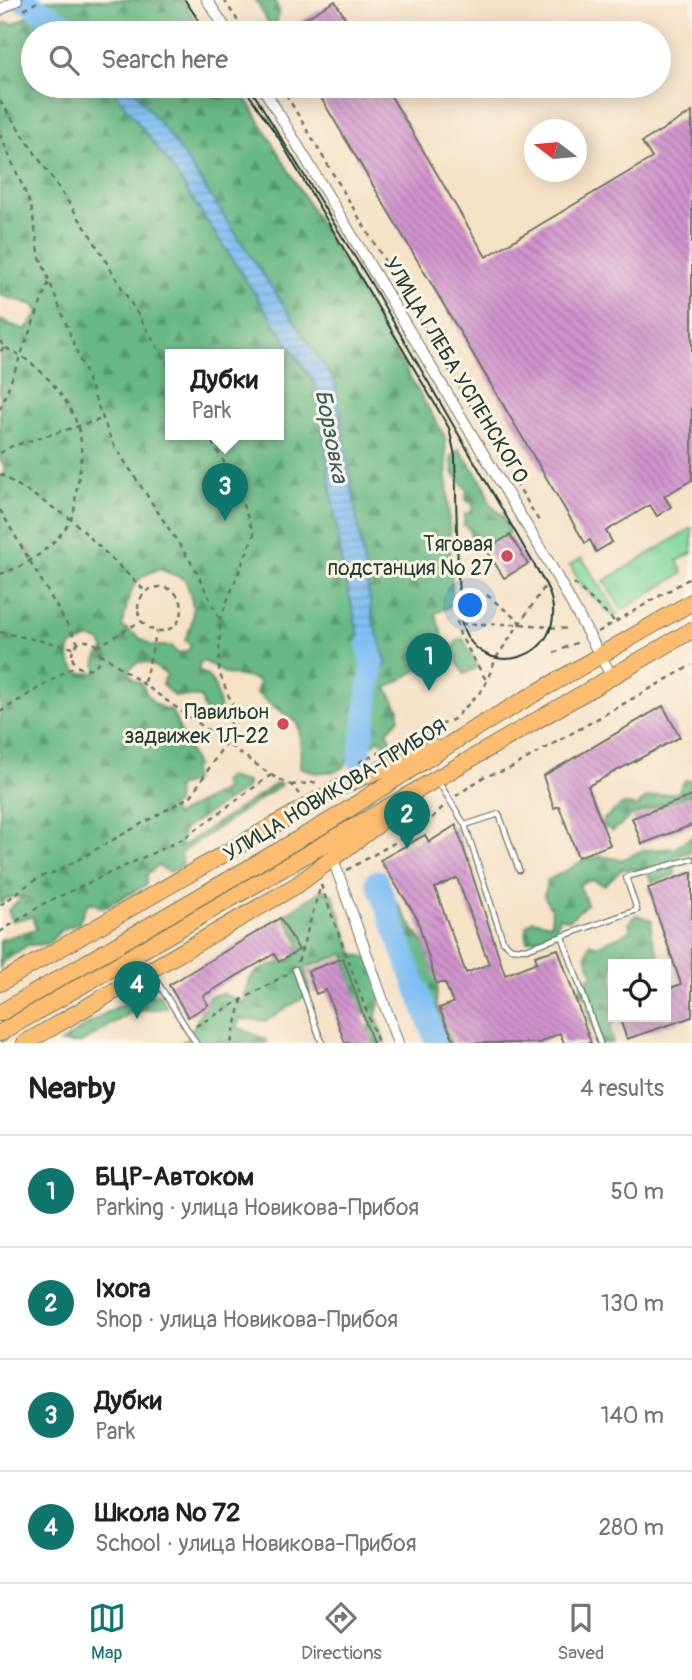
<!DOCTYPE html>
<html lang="en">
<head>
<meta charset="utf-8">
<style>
	:root { --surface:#fff; --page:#f6f6f6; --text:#202124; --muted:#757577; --line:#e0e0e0; --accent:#0f766e }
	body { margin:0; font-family:Pangolin,sans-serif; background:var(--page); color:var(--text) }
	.controls { position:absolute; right:21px; bottom:21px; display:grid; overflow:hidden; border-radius:0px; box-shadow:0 4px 18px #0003 }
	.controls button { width:63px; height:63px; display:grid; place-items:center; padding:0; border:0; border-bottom:2px solid var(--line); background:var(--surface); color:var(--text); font:35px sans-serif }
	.compass { position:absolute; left:524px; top:119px; width:63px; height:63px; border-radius:50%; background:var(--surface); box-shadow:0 4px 18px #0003; rotate:286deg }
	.you { position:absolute; left:471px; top:606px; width:24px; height:24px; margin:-18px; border:5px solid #fff; border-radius:50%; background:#1a73e8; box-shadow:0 0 0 10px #1a73e833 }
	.badge { display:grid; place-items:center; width:46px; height:46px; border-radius:50%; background:var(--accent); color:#fff; font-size:23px; font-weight:700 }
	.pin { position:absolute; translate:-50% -58px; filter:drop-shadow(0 2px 4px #0008) }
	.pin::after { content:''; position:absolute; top:37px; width:24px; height:21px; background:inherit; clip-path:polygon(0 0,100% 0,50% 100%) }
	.popup { position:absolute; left:165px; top:349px; width:119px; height:91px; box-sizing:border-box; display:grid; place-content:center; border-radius:0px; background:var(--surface); filter:drop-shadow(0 2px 5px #0005); font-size:23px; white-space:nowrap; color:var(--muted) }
	.popup b { font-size:26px; color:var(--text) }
	.popup::after { content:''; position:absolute; left:50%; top:100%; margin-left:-14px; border:14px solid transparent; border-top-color:var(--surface) }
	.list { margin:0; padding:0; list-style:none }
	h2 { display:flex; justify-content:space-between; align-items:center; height:91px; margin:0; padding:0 28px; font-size:30px }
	h2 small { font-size:23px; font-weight:400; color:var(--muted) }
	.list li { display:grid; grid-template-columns:46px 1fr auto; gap:21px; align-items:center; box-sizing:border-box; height:112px; padding:0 28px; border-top:2px solid var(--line) }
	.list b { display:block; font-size:26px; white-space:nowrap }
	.list p { margin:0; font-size:23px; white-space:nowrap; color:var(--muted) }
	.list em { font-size:23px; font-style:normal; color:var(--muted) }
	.icon { flex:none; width:38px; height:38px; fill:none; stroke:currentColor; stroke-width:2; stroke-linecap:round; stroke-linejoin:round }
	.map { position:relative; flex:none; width:692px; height:1043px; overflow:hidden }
	.search { position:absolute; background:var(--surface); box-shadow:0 4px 18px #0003; left:21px; right:21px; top:21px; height:77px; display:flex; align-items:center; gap:18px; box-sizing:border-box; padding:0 24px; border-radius:38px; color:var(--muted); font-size:26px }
	.sheet { height:539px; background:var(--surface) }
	nav { display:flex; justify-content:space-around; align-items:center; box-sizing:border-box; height:98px; border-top:2px solid var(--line); background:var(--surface); font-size:19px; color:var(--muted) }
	nav a { display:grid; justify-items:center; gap:4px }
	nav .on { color:var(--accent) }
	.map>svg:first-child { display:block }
	.grass { fill:url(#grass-tufts); stroke:#508a68; stroke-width:2 }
	.forest { fill:url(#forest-firs); stroke:#447a5c; stroke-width:2; fill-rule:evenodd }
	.water { fill:url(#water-rules); stroke:#4f7e94; stroke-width:2 }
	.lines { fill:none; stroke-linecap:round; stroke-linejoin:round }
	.river { stroke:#7fbef3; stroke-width:23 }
	.building { fill:url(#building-back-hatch); fill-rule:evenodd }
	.lane-casing { stroke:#6a7667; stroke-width:7 }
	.street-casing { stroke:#6a7667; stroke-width:12 }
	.primary-casing { stroke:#6a7667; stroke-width:18 }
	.path { stroke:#6a7667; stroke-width:2.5; stroke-dasharray:5 5; stroke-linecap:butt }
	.lane { stroke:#fff; stroke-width:4.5 }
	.street { stroke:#fff; stroke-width:10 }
	.primary { stroke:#fcbd6f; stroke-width:16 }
	.tram { stroke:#1f3d34; stroke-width:2 }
	.poi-dot { fill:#d1495b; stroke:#fcf5e5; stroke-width:2.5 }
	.labels { text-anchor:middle; stroke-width:6; stroke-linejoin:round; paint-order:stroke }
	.street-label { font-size:21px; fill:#1f3d34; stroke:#fcf5e5 }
	.poi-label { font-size:21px; fill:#1f3d34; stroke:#fcf5e5; text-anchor:end }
	.water-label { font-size:23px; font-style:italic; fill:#375d64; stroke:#fcf5e5 }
</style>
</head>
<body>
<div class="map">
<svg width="692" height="1043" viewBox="0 0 692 1043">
	<defs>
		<pattern id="grass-tufts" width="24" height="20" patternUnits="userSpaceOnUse" patternTransform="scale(1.75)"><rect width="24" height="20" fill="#81d89c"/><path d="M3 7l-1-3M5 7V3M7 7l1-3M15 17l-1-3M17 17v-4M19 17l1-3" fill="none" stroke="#6fba87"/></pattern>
		<pattern id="forest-firs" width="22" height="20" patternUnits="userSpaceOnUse" patternTransform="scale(1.75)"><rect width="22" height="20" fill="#68b884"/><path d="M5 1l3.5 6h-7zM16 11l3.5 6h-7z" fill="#55976d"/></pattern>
		<pattern id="water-rules" width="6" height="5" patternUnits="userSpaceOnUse" patternTransform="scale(1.75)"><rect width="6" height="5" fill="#7fbef3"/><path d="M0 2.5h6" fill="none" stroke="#679cc6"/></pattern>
		<pattern id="building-back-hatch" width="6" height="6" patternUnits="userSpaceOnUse" patternTransform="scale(1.75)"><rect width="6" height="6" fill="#d092cc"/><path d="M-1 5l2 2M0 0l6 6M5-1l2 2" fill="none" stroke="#a878a6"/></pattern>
	</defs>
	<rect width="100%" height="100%" fill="#fcf5e5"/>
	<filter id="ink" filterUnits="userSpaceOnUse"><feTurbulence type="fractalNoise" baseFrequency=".0143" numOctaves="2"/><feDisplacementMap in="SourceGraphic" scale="14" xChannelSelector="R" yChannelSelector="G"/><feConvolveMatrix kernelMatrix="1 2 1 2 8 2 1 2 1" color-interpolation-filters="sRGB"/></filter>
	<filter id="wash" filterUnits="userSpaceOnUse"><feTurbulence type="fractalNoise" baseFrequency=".00686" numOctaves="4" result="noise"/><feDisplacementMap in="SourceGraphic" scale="28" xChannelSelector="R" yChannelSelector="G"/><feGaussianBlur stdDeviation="1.57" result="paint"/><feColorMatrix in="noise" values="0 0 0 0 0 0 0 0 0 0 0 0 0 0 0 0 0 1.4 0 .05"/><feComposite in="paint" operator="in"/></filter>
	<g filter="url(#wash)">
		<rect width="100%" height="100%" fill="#f5e1c6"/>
		<path class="grass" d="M 692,528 L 692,553 L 677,561 L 683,573 L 622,610 L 604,581 Z
			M 582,558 L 618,614 L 614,617 L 582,586 L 570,565 Z"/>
		<path class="forest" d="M 47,0 L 182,0 L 204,33 L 88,33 L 79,23 L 38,6 Z
			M 256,0 L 274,0 L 279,11 L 276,25 L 270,26 Z
			M 34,13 L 62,33 L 33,33 L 33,86 L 110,86 L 166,159 L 316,386 L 342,564 L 368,674 L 387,665 L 373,621 L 335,382 L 175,143 L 131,86 L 239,86 L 445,437 L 453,605 L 435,613 L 448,652 L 387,688 L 399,709 L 399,719 L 387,731 L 392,742 L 386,745 L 379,739 L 361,756 L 350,752 L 345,766 L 336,771 L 315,773 L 300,767 C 304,705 293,728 256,692 L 260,683 C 249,674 241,678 227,674 C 218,671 212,663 201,661 L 198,670 C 217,679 216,692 220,710 L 216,716 L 211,715 L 204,709 L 201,697 L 174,696 L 162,684 L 167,675 L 149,663 L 137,662 L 128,671 L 133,679 L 141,683 C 149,698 153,708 171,710 L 196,766 L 192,769 L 193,782 L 177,787 L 176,804 L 170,806 L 175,816 L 226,789 L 222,782 L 228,777 L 247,782 L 246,789 L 184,829 L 179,848 L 279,782 L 281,785 L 181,853 L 183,865 L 170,872 L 158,866 L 147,874 L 146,885 L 103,908 L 91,902 L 85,907 L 79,923 L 61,930 L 48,944 L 28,945 L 2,962 L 0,969 L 0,940 L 36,929 L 33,916 L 12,921 L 8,910 L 24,896 L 7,898 L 0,904 L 0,481 L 5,468 L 0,458 L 0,320 L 25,330 L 39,313 L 34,305 L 0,295 L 0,28 L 6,22 L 14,24 ZM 171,355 L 279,355 L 279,435 L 171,435 ZM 159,569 L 185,579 C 194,603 197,616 185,640 L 191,645 L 188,651 L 177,653 L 172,646 L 152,646 L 122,626 C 130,597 127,579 159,569 ZM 90,638 L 100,641 L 105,650 C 94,657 95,661 98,673 L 79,673 C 69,664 67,659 71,646 Z
			M 459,449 L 486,488 L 489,503 L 503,516 L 509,532 L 502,545 L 482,550 L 471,544 L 470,530 L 464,525 L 465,514 L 472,512 L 473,504 L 466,500 L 467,489 L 454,474 L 451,457 Z
			M 463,639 L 478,667 L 464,674 L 451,651 L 458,640 Z
			M 685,780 L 692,781 L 692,794 L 631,816 L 613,831 L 603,826 L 604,819 L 623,804 L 637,807 L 646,798 L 678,792 Z
			M 692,836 L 692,851 L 673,857 L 675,875 L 652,882 L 646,870 L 622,869 L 604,885 L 593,880 L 579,884 L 587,904 L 569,920 L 559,917 L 554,934 L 527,941 L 526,926 L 533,920 L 551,924 L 552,910 L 544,896 L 547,881 L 583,861 L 601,856 L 622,860 L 643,850 L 675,848 Z
			M 386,887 L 439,967 L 436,1003 L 451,1043 L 442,1043 L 418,1001 L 426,982 L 410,942 L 410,932 L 380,907 L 372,889 Z
			M 322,890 L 333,895 L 354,954 L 373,959 L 383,990 L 376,1015 L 385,1043 L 374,1043 L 367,1039 L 371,1021 L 354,1002 L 345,954 L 305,968 L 310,993 L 266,1021 L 240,1019 L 237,1027 L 265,1039 L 267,1043 L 179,1043 L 187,1040 L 209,996 L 222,993 L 244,1003 C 247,968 261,968 292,960 L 299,944 L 284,915 Z
			M 636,915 L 652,920 L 651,935 L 662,964 L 613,964 L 613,1017 L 616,1018 L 610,1029 L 613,1043 L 597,1043 L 587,1010 L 589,1001 L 578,990 L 593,974 L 586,955 L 590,943 L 597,946 L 631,931 L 629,923 Z
			M 160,994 L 167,1008 L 134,1011 L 81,1043 L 60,1043 C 90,1024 123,996 160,994 Z"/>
		<path class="water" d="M 41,3 L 79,23 L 88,33 L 62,33 L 29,10 Z
			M 110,86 L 131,86 L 175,143 L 335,382 L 373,621 L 387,665 L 375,674 L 368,674 L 342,564 L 316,386 L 166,159 Z"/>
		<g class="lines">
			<path class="river" d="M 23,0 L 79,33
				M 359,760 L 372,668 L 368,645
				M 377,881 L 437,1043"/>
		</g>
		<g id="blocks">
			<path class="building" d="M 335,1 L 354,33 L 280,33 Z
				M 314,86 L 385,86 L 486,257 L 652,158 L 642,142 L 692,112 L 692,480 L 664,496 L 671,507 L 657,516 L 650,505 L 606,531 L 612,542 L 596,552 L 590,540 L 585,543 Z
				M 510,535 L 528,564 L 504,578 L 486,549 Z
				M 663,706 L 680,737 L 588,786 L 610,845 L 578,857 L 559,806 L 554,808 L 543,776 Z
				M 692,796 L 692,825 L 642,844 L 632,818 Z
				M 456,825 L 505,975 L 537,962 L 535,956 L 558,949 L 591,1043 L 564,1043 L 560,1033 L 539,1043 L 455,1043 L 439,1008 L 453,1003 L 445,983 L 436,983 L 417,918 L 380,860 L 425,835 L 429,842 ZM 457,878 L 489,964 L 466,973 L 435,888 Z
				M 692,872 L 692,1017 L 627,1039 L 619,1017 L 666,1017 L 666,990 L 681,984 L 648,888 Z
				M 280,918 L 299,950 L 279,962 L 274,954 L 203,996 L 208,1005 L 188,1017 L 169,985 Z
				M 343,958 L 373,1043 L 345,1043 L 326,990 L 316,994 L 308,971 Z"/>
		</g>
	</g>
	<g filter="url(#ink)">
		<use href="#blocks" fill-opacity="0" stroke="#6a7667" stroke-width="2"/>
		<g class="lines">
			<defs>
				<path id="lane" d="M 438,781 L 465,825 L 499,814 L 519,870
					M 465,825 L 503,941 L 511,948 L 526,949 L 637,910 L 626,877 L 692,859
					M 563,938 L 600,1043
					M 295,969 L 322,1043
					M 151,972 L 196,1043"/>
				<path id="street" d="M 207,0 L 229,33
					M 0,10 L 17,0
					M 262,86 L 551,566 L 612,677
					M 333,859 L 398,1043"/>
				<path id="primary" d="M 0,983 L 342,786 L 434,747
					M 0,1013 L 333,819 L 469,732 L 692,602
					M 0,1033 L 692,630
					M 25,1043 L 297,885 L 377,825"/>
			</defs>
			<use href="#lane" class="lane-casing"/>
			<use href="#street" class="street-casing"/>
			<use href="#primary" class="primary-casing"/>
			<path class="path" d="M 224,0 L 246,33
				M 24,10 L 40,0
				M 281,86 L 540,523
				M 0,101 L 89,233 L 171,370
				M 0,134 L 31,206 L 40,257 L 112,442 L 194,567 L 219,618
				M 0,341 L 5,348 L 0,351
				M 0,409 L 49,282
				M 0,453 L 12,446 L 102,419
				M 0,474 L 71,519 L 146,592
				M 0,510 L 78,643
				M 0,574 C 26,567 58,544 71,519 C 75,512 75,501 76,493 C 80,472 85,444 77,424 C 65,393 35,359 5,348
				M 574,583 L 615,622
				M138 609a22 22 0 1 1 44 0a22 22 0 1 1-44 0Z
				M 487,595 L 522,624
				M 457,621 L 460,635 L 486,680
				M 461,624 L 522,624 L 568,629
				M 0,632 L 74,648
				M 598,632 L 692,577
				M72 655a14 14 0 1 1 28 0a14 14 0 1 1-28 0Z
				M 97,647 L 141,621
				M 100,653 L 271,775 L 291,785 L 299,794
				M 554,653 L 580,641
				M 144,682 L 157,631
				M 0,712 L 76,665
				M 359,762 L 454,719 L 484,688 L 496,658 L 546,585
				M 291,785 L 319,782
				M 456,796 L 485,776 L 507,770 L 692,665
				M 347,870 L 424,826 L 443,807
				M 321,885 L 378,1043
				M 0,905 C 19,893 34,876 56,872 L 191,796 L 226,742 L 234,709 L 219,672 L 220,619 L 254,534 L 232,476 L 208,435
				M 0,932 L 43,904 L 183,839 L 271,775
				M 298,962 L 321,885
				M 196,1026 L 287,974
				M 231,1043 L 242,1000"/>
			<use href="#lane" class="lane"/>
			<use href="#street" class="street"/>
			<use href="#primary" class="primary"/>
			<path class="tram" d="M 185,0 L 207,33
				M 243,86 L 278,137 L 449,428 L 455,456 L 459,610 C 469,694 582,659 546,585 L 369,280 L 249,86"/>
		</g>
	</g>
	<g class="poi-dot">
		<circle cx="507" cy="556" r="7"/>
		<circle cx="283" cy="724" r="7"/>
	</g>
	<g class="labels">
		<g class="street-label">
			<text transform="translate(456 370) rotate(59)" y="7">УЛИЦА ГЛЕБА УСПЕНСКОГО</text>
			<text transform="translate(335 790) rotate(-31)" y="7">УЛИЦА НОВИКОВА-ПРИБОЯ</text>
		</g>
		<g class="poi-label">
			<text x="493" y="551">Тяговая<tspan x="493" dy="24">подстанция № 27</tspan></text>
			<text x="269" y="719">Павильон<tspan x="269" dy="24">задвижек 1Л-22</tspan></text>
		</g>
		<g class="water-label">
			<text transform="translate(332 436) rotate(79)" y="8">Борзовка</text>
		</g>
	</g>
</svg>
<div class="controls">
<button><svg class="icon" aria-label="locate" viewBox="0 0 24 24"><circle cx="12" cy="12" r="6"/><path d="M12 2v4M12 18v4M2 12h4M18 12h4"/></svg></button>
</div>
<svg class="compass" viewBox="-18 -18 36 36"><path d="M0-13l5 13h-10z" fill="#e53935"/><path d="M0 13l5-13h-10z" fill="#757577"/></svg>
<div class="you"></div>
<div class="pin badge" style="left:429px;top:691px">1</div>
<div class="pin badge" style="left:407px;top:849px">2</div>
<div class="pin badge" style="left:225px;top:521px">3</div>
<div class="popup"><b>Дубки</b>Park</div>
<div class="pin badge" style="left:137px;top:1019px">4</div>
<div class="search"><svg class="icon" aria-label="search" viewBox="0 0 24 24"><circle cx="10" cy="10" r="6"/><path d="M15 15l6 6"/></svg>Search here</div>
</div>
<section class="sheet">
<h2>Nearby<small>4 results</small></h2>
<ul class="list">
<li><span class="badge">1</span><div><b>БЦР-Автоком</b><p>Parking · улица Новикова-Прибоя</p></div><em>50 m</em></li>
<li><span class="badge">2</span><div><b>Ixora</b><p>Shop · улица Новикова-Прибоя</p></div><em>130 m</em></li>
<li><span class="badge">3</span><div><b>Дубки</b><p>Park</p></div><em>140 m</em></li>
<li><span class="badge">4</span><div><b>Школа № 72</b><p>School · улица Новикова-Прибоя</p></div><em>280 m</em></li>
</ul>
</section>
<nav>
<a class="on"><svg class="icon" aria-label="map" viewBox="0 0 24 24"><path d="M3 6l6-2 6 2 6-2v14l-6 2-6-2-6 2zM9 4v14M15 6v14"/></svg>Map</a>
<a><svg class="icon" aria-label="directions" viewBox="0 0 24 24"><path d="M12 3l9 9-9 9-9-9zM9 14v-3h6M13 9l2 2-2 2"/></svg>Directions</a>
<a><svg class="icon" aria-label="saved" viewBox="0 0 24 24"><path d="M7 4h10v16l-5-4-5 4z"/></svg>Saved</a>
</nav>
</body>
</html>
